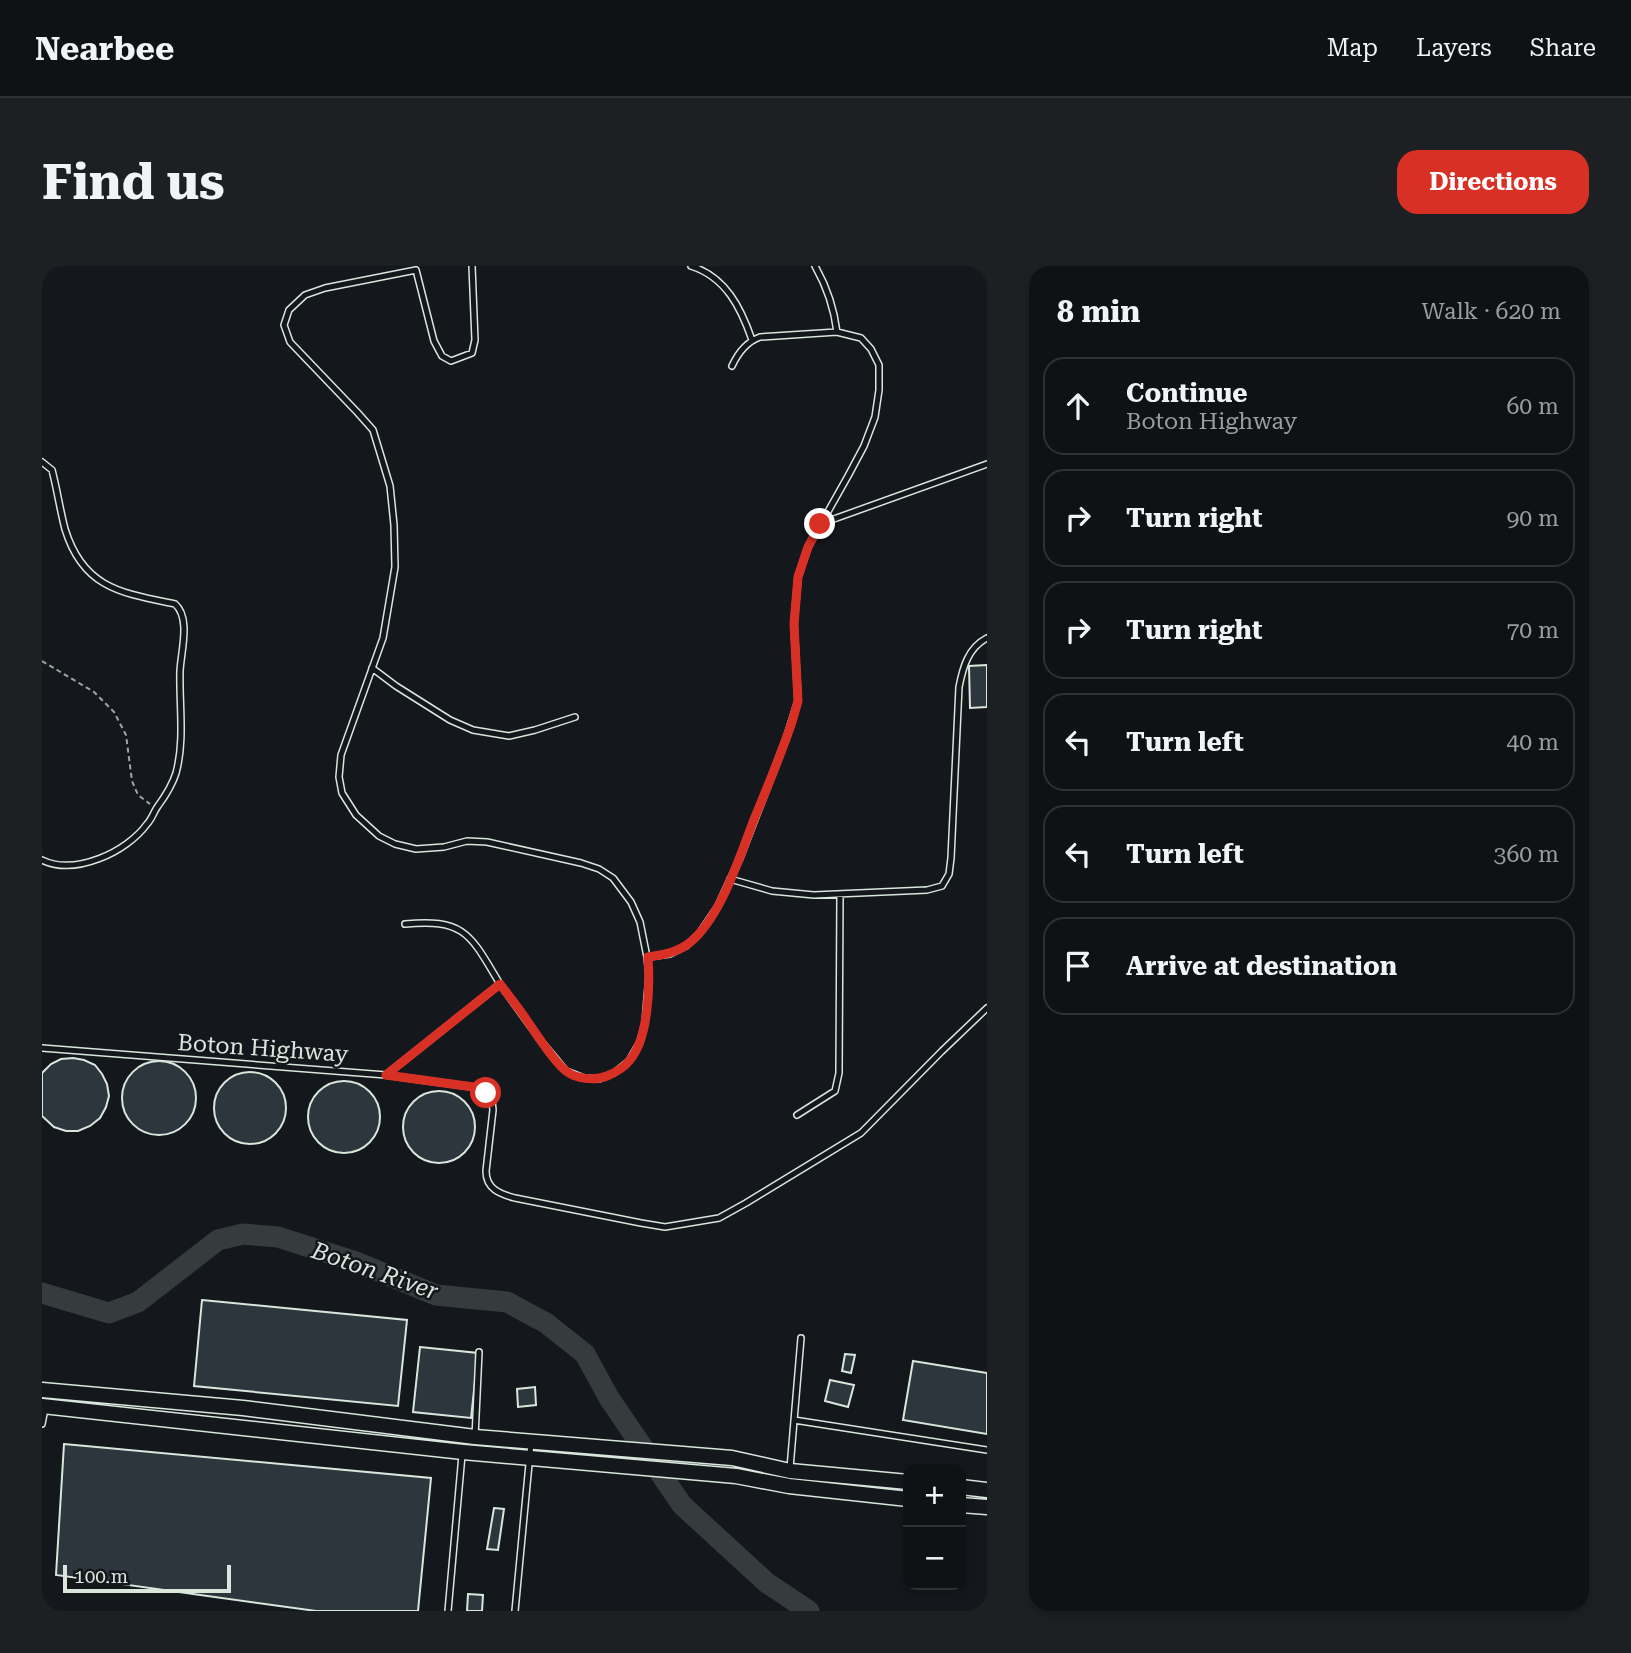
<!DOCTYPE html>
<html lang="en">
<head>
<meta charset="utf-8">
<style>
	:root { --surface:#0f1215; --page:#1d2022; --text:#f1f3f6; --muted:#9b9ea0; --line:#2f3234; --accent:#d93025 }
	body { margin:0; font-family:"Roboto Serif",serif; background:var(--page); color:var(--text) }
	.controls { position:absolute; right:21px; bottom:21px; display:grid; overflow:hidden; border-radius:14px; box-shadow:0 4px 10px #0003 }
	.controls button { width:63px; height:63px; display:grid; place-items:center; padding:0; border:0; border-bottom:2px solid var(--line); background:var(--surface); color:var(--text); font:35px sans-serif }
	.scale { position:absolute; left:21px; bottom:18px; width:168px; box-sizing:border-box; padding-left:7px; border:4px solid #d8e6dc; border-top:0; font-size:19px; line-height:24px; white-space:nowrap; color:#d8e6dc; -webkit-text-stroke:5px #14181c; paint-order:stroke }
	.stop { position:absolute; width:21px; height:21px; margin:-16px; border:5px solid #d93025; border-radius:50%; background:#fff }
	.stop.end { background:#d93025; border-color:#fff; box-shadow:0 2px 7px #0008 }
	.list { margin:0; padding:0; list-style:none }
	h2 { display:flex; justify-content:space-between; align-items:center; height:91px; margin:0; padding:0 28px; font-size:30px }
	h2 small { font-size:23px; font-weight:400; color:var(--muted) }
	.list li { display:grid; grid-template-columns:46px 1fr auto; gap:21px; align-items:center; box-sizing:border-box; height:98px; margin:0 14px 14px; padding:0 14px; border:2px solid var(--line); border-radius:21px }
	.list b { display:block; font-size:26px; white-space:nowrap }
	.list p { margin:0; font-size:23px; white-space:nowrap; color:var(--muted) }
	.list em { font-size:23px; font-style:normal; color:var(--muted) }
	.icon { flex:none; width:38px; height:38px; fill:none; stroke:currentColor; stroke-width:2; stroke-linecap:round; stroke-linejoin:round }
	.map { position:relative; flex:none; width:945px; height:1345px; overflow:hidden; border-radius:21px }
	header { display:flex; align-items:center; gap:42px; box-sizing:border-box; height:98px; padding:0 35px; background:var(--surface); border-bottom:2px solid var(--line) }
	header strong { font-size:33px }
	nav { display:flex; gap:38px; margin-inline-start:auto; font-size:24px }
	.intro { display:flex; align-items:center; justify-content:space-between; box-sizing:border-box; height:168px; padding:0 42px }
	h1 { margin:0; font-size:49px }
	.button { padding:18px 32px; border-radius:21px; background:var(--accent); color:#fff; font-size:24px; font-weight:700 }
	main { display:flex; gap:42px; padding:0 42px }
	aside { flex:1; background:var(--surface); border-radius:21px; box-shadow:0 4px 10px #0003 }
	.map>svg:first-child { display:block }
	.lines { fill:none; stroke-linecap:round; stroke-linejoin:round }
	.river { stroke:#363b3e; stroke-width:21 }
	.building { fill:#2c363c; stroke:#d8e6dc; stroke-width:2 }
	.lane-casing { stroke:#d8e6dc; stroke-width:8 }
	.secondary-casing { stroke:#d8e6dc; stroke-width:17 }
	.path { stroke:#9da8a2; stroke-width:2; stroke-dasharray:5 3.5; stroke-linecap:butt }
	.lane { stroke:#14181c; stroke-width:5 }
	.secondary { stroke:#14181c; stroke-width:14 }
	.route { stroke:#d93025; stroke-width:9 }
	.labels { text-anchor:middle; stroke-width:5; stroke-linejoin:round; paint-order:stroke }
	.street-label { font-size:23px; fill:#d8e6dc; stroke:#14181c }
	.water-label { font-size:24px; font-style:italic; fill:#d8e6dc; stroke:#14181c }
</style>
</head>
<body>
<header>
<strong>Nearbee</strong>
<nav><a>Map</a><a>Layers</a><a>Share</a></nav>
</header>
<div class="intro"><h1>Find us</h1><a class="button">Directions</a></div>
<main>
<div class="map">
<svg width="945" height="1345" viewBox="0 0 945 1345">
	<rect width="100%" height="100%" fill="#14181c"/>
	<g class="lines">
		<path class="river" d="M 0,1027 L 67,1047 L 96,1036 L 176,974 L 201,968 L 236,971 L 314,996 L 394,1029 L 465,1036 L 504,1057 L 543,1088 L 567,1132 L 640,1239 L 725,1317 L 767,1345"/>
	</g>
	<path class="building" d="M 945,399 L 945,441 L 928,442 L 927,400 Z
		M 31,792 L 42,794 L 53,799 L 60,808 L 65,818 L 67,830 L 64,841 L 58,852 L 48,860 L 36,865 L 24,865 L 12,861 L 0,850 L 0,807 L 9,798 L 19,793 Z
		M80 832a37 37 0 1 1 74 0a37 37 0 1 1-74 0Z
		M172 842a36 36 0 1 1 72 0a36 36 0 1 1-72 0Z
		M266 851a36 36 0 1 1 72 0a36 36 0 1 1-72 0Z
		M361 861a36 36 0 1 1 72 0a36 36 0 1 1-72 0Z
		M 160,1034 L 365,1054 L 356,1140 L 152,1120 Z
		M 378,1081 L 436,1087 L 429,1152 L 371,1146 Z
		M 803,1088 L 813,1089 L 809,1107 L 800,1105 Z
		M 871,1095 L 945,1107 L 945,1168 L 861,1154 Z
		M 788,1114 L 812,1119 L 806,1141 L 783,1135 Z
		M 493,1121 L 494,1139 L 476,1141 L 475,1123 Z
		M 22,1178 L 389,1212 L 376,1345 L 274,1345 L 14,1309 Z
		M 452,1242 L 462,1243 L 456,1284 L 445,1283 Z
		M 426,1328 L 441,1329 L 440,1345 L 425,1345 Z"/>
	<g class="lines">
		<defs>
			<path id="lane" d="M 649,0 C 684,11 699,42 710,74
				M 773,0 C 785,21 792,42 795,66
				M 0,196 L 10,204 C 15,223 18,244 23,263 C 41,322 79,327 133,338 C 149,352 139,385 138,405 C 137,438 143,474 134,507 C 130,520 124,529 116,540 C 112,545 110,553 105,558 C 85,586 33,610 0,594
				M 778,258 L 945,198
				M 330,402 L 354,420 L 408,454 L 431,464 L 467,470 L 493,464 L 533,451
				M 688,613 L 730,625 L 772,629 L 885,624 L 900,620 L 907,608 L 909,592 L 917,421 C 921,401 926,382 945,372
				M 363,658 C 424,652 429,670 458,718
				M 605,691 L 628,688 L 644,680 L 657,668 L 676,640 L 698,592 L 744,473 L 756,435 L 752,358 L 756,311 L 766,281 L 806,210 L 822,180 L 833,151 L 837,124 L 837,99 L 829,83 L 819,72 L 795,66 L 718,71 C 704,76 696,87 690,100
				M 0,782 L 344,809 L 438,822 L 450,835 L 451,844 L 444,905 C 444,923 458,928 473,932 L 599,957 L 623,961 L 677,952 L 704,937 L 819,867 L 900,785 L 945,742
				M 344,809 L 458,718 L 499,775 L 524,805 L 542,812 L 557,813 L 572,807 L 587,795 L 598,776 L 603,757 L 607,709 L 605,691 L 598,656 L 589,636 L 571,612 L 557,603 L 539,597 L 445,576 L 425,575 L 402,581 L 374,583 L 353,578 L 337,570 L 314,549 L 300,527 L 297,511 L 299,489 L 341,372 L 353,301 L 352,259 L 348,220 L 331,164 L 315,146 L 248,76 L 242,59 L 247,44 L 263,29 L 283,22 L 374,4 L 392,75 L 400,90 L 409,95 L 430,87 L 433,74 L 430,0
				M 755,849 L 793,825 L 797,807 L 798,628
				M 752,1154 L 945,1184
				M 0,1158 L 3,1143
				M 433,1171 L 437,1086
				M 748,1202 L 759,1072
				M 406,1345 L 420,1189
				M 473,1345 L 489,1177"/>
			<path id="secondary" d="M 0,1124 L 201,1142 L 433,1171 L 690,1192 L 748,1205 L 866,1216
				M 0,1140 L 421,1186 L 694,1210 L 747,1220 L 866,1233
				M 919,1221 L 945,1224
				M 919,1239 L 945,1241"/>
		</defs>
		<use href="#lane" class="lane-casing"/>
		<use href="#secondary" class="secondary-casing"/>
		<path class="path" d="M 0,395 L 52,426 L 72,446 L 84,469 L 90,515 L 96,529 L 108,538"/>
		<use href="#lane" class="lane"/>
		<use href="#secondary" class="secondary"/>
	</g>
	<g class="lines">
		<path class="route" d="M 444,827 L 439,822 L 344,809 L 458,718 C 467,730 476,741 484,753 C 494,767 510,794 524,805 C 534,813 553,815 565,810 C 572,807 582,802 587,795 C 607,773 608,719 606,691 C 620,689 633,687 646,678 C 679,653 698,589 713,551 C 726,520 739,488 750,456 L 756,435 L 752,358 L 756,311 L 766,281 L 778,258"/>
	</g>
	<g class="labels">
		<g class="street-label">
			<text transform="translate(221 782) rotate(4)" y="8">Boton Highway</text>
		</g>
		<g class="water-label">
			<text transform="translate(333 1005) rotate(19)" y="8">Boton River</text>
		</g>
	</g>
</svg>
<div class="controls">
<button>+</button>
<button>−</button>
</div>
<div class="scale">100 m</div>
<div class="stop" style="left:444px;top:827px"></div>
<div class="stop end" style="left:778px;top:258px"></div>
</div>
<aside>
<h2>8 min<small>Walk · 620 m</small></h2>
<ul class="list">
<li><svg class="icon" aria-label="ahead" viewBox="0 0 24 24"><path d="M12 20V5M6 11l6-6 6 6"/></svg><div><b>Continue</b><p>Boton Highway</p></div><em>60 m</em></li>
<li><svg class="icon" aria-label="right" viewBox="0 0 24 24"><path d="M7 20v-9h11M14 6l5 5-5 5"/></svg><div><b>Turn right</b></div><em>90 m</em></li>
<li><svg class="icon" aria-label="right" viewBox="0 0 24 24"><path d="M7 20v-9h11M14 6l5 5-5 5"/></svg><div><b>Turn right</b></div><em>70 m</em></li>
<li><svg class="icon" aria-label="left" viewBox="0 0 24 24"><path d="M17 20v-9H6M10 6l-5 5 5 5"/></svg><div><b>Turn left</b></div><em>40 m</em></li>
<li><svg class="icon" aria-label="left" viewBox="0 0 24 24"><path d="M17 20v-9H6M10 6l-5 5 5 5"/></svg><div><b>Turn left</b></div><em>360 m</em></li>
<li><svg class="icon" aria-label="arrive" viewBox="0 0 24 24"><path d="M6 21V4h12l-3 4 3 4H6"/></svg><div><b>Arrive at destination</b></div></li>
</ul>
</aside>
</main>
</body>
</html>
